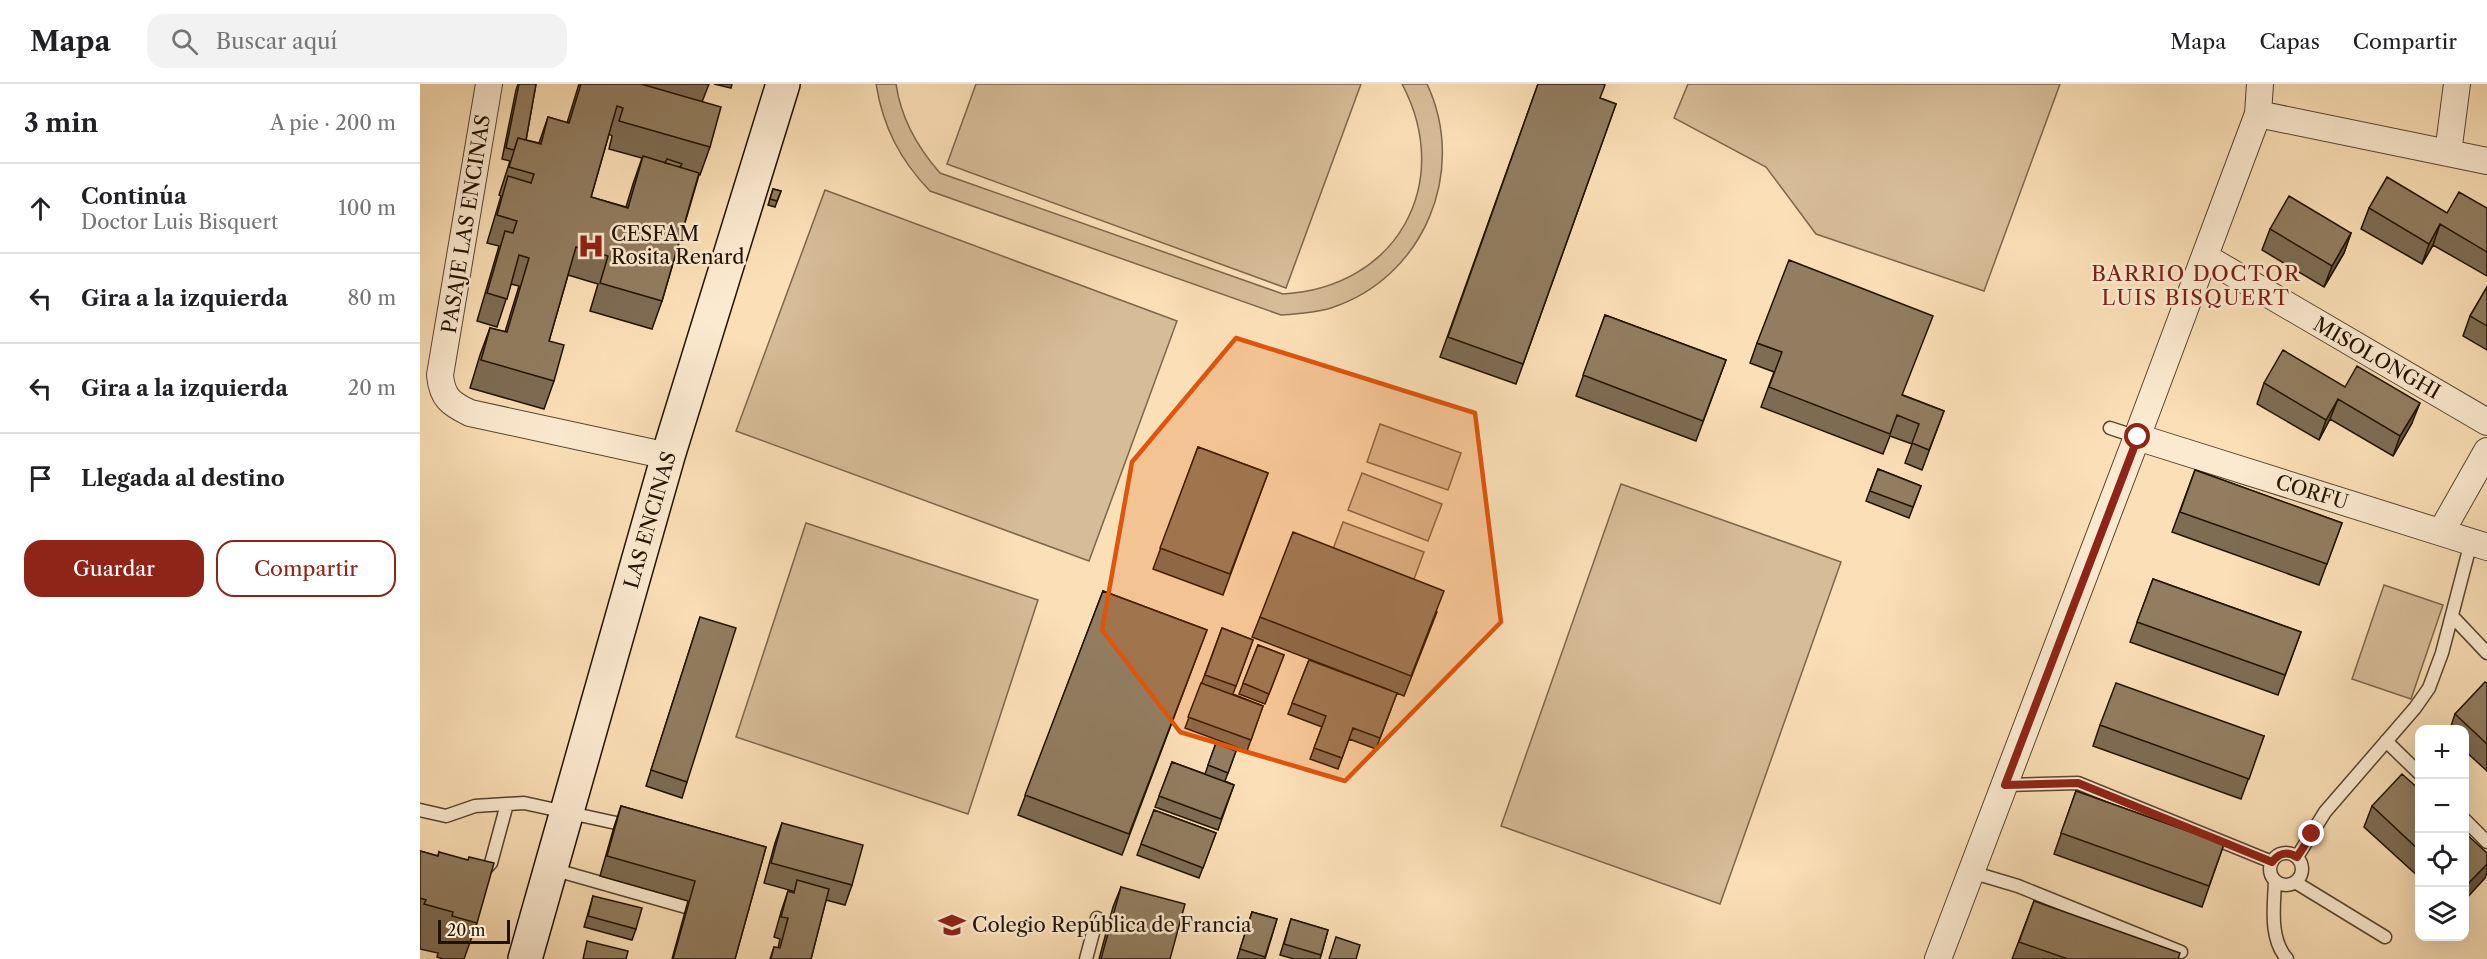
<!DOCTYPE html>
<html lang="es">
<head>
<meta charset="utf-8">
<style>
	:root { --surface:#fff; --page:#f2f2f2; --text:#202124; --muted:#757577; --line:#e0e0e0; --accent:#8f2418 }
	body { margin:0; font-family:"Libre Caslon Text",serif; background:var(--page); color:var(--text) }
	.controls { position:absolute; right:18px; bottom:18px; display:grid; overflow:hidden; border-radius:12px; box-shadow:0 6px 24px #0002 }
	.controls button { width:54px; height:54px; display:grid; place-items:center; padding:0; border:0; border-bottom:2px solid var(--line); background:var(--surface); color:var(--text); font:30px sans-serif }
	.scale { position:absolute; left:18px; bottom:15px; width:72px; box-sizing:border-box; padding-left:6px; border:3px solid #211202; border-top:0; font-size:16px; line-height:21px; white-space:nowrap; color:#211202; -webkit-text-stroke:4px #fcead0; paint-order:stroke }
	.stop { position:absolute; width:18px; height:18px; margin:-14px; border:4px solid #8f2418; border-radius:50%; background:#fff }
	.stop.end { background:#8f2418; border-color:#fff; box-shadow:0 2px 6px #0008 }
	.list { margin:0; padding:0; list-style:none }
	h2 { display:flex; justify-content:space-between; align-items:center; height:78px; margin:0; padding:0 24px; font-size:26px }
	h2 small { font-size:20px; font-weight:400; color:var(--muted) }
	.list li { display:grid; grid-template-columns:39px 1fr auto; gap:18px; align-items:center; box-sizing:border-box; height:90px; padding:0 24px; border-top:2px solid var(--line) }
	.list b { display:block; font-size:22px; white-space:nowrap }
	.list p { margin:0; font-size:20px; white-space:nowrap; color:var(--muted) }
	.list em { font-size:20px; font-style:normal; color:var(--muted) }
	.actions { display:flex; gap:12px; padding:18px 24px }
	.actions a { flex:1; padding:14px 0; border:2px solid var(--accent); border-radius:18px; text-align:center; font-size:21px; color:var(--accent) }
	.actions .main { background:var(--accent); color:#fff }
	.icon { flex:none; width:33px; height:33px; fill:none; stroke:currentColor; stroke-width:2; stroke-linecap:round; stroke-linejoin:round }
	.map { position:relative; flex:none; width:2067px; height:875px; overflow:hidden }
	header { display:flex; align-items:center; gap:36px; box-sizing:border-box; height:84px; padding:0 30px; background:var(--surface); border-bottom:2px solid var(--line) }
	header strong { font-size:28px }
	nav { display:flex; gap:33px; margin-inline-start:auto; font-size:21px }
	.search { width:420px; height:54px; background:var(--page); display:flex; align-items:center; gap:15px; box-sizing:border-box; padding:0 21px; border-radius:18px; color:var(--muted); font-size:22px }
	main { display:flex }
	aside { flex:1; background:var(--surface) }
	.map>svg:first-child { display:block }
	.green { fill:#d6bc97; stroke:#7c674c; stroke-width:1.5 }
	.lines { fill:none; stroke-linecap:round; stroke-linejoin:round }
	.lane-casing { stroke:#58452f; stroke-width:15 }
	.street-casing { stroke:#58452f; stroke-width:28 }
	.secondary-casing { stroke:#211202; stroke-width:36 }
	.lane { stroke:#fcead0; stroke-width:12 }
	.street { stroke:#fcead0; stroke-width:26 }
	.secondary { stroke:#fcead0; stroke-width:33 }
	.wall { fill:#7e6c53; stroke:#211202; stroke-width:1.5; fill-rule:evenodd }
	.shaded-wall { fill:#665843; stroke:#211202; stroke-width:1.5 }
	.building { fill:#927d60; stroke:#211202; stroke-width:1.5 }
	.route { stroke:#8f2418; stroke-width:8 }
	.marked { fill:#de550c; fill-opacity:0.2; stroke:#de550c; stroke-width:4.5; stroke-linejoin:round }
	.labels { text-anchor:middle; stroke-width:5; stroke-linejoin:round; paint-order:stroke }
	.street-label { font-size:20px; fill:#211202; stroke:#fcead0 }
	.poi-label { font-size:20px; fill:#211202; stroke:#fcead0; text-anchor:start }
	.neighbourhood-label { font-size:21px; letter-spacing:1.5px; fill:#7a1f14; stroke:#fcead0 }
</style>
</head>
<body>
<header>
<strong>Mapa</strong>
<div class="search"><svg class="icon" aria-label="search" viewBox="0 0 24 24"><circle cx="10" cy="10" r="6"/><path d="M15 15l6 6"/></svg>Buscar aquí</div>
<nav><a>Mapa</a><a>Capas</a><a>Compartir</a></nav>
</header>
<main>
<aside>
<h2>3 min<small>A pie · 200 m</small></h2>
<ul class="list">
<li><svg class="icon" aria-label="ahead" viewBox="0 0 24 24"><path d="M12 20V5M6 11l6-6 6 6"/></svg><div><b>Continúa</b><p>Doctor Luis Bisquert</p></div><em>100 m</em></li>
<li><svg class="icon" aria-label="left" viewBox="0 0 24 24"><path d="M17 20v-9H6M10 6l-5 5 5 5"/></svg><div><b>Gira a la izquierda</b></div><em>80 m</em></li>
<li><svg class="icon" aria-label="left" viewBox="0 0 24 24"><path d="M17 20v-9H6M10 6l-5 5 5 5"/></svg><div><b>Gira a la izquierda</b></div><em>20 m</em></li>
<li><svg class="icon" aria-label="arrive" viewBox="0 0 24 24"><path d="M6 21V4h12l-3 4 3 4H6"/></svg><div><b>Llegada al destino</b></div></li>
</ul>
<div class="actions"><a class="main">Guardar</a><a>Compartir</a></div>
</aside>
<div class="map">
<svg width="2067" height="875" viewBox="0 0 2067 875">
	<rect width="100%" height="100%" fill="#fbdfb6"/>
	<filter id="stains"><feTurbulence type="fractalNoise" baseFrequency=".00333" numOctaves="4"/><feColorMatrix values="0 0 0 0 .2 0 0 0 0 .09 0 0 0 0 .02 0 0 0 .5 -.17"/></filter>
	<radialGradient id="worn" r=".72"><stop offset=".6" stop-color="#630" stop-opacity="0"/><stop offset="1" stop-color="#630" stop-opacity=".3"/></radialGradient>
	<path class="green" d="M 456,0 L 476,0 C 481,35 497,63 520,89 L 863,210 C 976,204 1035,100 982,0 L 1007,0 C 1048,87 1004,194 911,224 C 895,229 878,230 861,231 L 510,107 C 480,76 463,43 456,0 Z
		M 556,0 L 941,0 L 866,204 L 527,80 Z
		M 1268,0 L 1640,0 L 1564,207 L 1396,150 L 1346,83 L 1254,34 Z
		M 405,106 L 757,237 L 669,477 L 316,347 Z
		M 960,340 L 1041,369 L 1028,406 L 947,378 Z
		M 942,389 L 1022,420 L 1008,457 L 928,426 Z
		M 1201,400 L 1421,478 L 1300,820 L 1081,742 Z
		M 923,438 L 1004,468 L 990,506 L 909,476 Z
		M 386,439 L 618,516 L 548,730 L 316,653 Z
		M 1964,501 L 2023,521 L 1991,615 L 1932,595 Z"/>
	<g class="lines">
		<defs>
			<path id="lane" d="M 1690,344 L 1717,353
				M 2032,532 L 2067,569
				M 1966,657 L 2000,690
				M 1585,701 L 1658,699 L 1852,778
				M 0,726 L 26,732 L 55,722 L 104,719 L 210,742
				M 2044,735 L 2067,758
				M1850 785a16 16 0 1 1 32 0a16 16 0 1 1-32 0Z
				M 1877,773 L 1905,728 L 1995,624 L 2009,604 L 2022,569 L 2051,458
				M 132,785 L 266,823
				M 1551,788 L 1598,802 L 1761,868
				M 60,791 L 71,779 L 87,720
				M 1855,797 C 1854,823 1849,854 1867,875
				M 1875,798 L 1965,853
				M 666,875 L 677,834"/>
			<path id="street" d="M 69,0 L 20,291 C 22,314 31,320 50,329 L 248,372
				M 1838,30 L 2067,77
				M 2028,69 L 2037,0
				M 1785,173 L 2067,338
				M 1717,353 L 2067,463
				M 2021,448 L 2067,367
				M 1518,875 L 1717,353 L 1838,30 L 1840,0"/>
			<path id="secondary" d="M 105,875 L 248,372 L 363,0"/>
		</defs>
		<use href="#lane" class="lane-casing"/>
		<use href="#street" class="street-casing"/>
		<use href="#secondary" class="secondary-casing"/>
		<use href="#lane" class="lane"/>
		<use href="#street" class="street"/>
		<use href="#secondary" class="secondary"/>
	</g>
	<path class="wall" d="M 98,0 L 116,0 L 106,56 L 119,59 L 128,33 L 147,39 L 159,0 L 289,0 L 282,18 L 290,63 L 280,91 L 279,91 L 242,217 L 232,245 L 170,227 L 178,200 L 148,191 L 129,257 L 134,297 L 124,325 L 50,304 L 60,271 L 70,244 L 85,248 L 99,202 L 91,200 L 77,243 L 57,237 L 79,162 L 67,159 L 81,112 L 79,111 L 90,77 L 82,75 L 96,6 ZM 189,50 L 192,52 L 189,65 L 222,74 L 213,100 L 206,123 L 171,113 Z
		M 294,0 L 312,0 L 311,4 Z
		M 1118,0 L 1180,14 L 1196,20 L 1096,300 L 1020,273 Z
		M 353,105 L 361,107 L 355,123 L 348,121 Z
		M 1949,124 L 2027,129 L 2067,124 L 2067,192 L 2013,161 L 2002,180 L 1941,145 Z
		M 1850,145 L 1931,149 L 1924,169 L 1904,203 L 1842,166 Z
		M 2067,203 L 2067,266 L 2043,252 L 2050,232 Z
		M 1185,231 L 1306,276 L 1276,357 L 1156,312 Z
		M 1337,259 L 1483,311 L 1524,327 L 1502,386 L 1485,379 L 1492,360 L 1470,352 L 1463,370 L 1341,323 L 1354,288 L 1330,279 Z
		M 1844,299 L 1925,303 L 1992,339 L 1973,372 L 1910,335 L 1899,356 L 1837,320 Z
		M 778,363 L 848,389 L 803,511 L 733,485 Z
		M 1458,385 L 1501,402 L 1489,434 L 1446,417 Z
		M 1775,386 L 1922,439 L 1899,501 L 1752,448 Z
		M 1733,495 L 1881,548 L 1858,611 L 1710,558 Z
		M 683,507 L 787,546 L 702,771 L 598,731 Z
		M 1017,528 L 984,612 L 977,609 L 956,665 L 929,655 L 918,685 L 890,675 L 902,643 L 868,630 L 889,576 L 972,607 L 832,553 L 840,533 Z
		M 280,533 L 267,698 L 262,714 L 226,702 Z
		M 802,544 L 833,556 L 813,610 L 843,622 L 827,667 L 765,644 Z
		M 838,561 L 864,571 L 845,620 L 819,610 Z
		M 2067,599 L 2067,687 L 2044,666 L 2044,645 L 2030,645 L 2035,630 Z
		M 1680,641 L 1844,652 L 1821,715 L 1673,662 Z
		M 796,659 L 816,667 L 805,697 L 814,701 L 798,746 L 735,723 L 752,678 L 785,690 Z
		M 2000,706 L 2000,794 L 1944,743 L 1952,722 Z
		M 1656,707 L 1804,760 L 1782,823 L 1634,770 Z
		M 201,722 L 346,763 L 315,875 L 252,875 L 268,817 L 180,792 L 194,743 Z
		M 734,726 L 796,749 L 779,794 L 717,771 Z
		M 362,739 L 432,801 L 425,821 L 406,816 L 391,875 L 350,875 L 354,863 L 358,864 L 360,855 L 354,853 L 361,828 L 368,807 L 373,809 L 373,807 L 344,799 L 355,759 Z
		M 0,767 L 18,772 L 19,768 L 57,839 L 44,875 L 23,875 L 17,873 L 18,869 L 0,865 Z
		M 701,803 L 750,875 L 679,875 L 693,823 Z
		M 173,812 L 216,845 L 212,856 L 164,843 Z
		M 1614,817 L 1758,875 L 1592,875 Z
		M 832,828 L 857,835 L 845,875 L 817,875 Z
		M 871,835 L 908,846 L 900,875 L 874,875 L 860,871 Z"/>
	<path class="shaded-wall" d="M 2020,140 L 2013,161 L 2002,180 L 2009,160 Z
		M 1931,149 L 1924,169 L 1904,203 L 1912,182 Z
		M 1918,315 L 1910,335 L 1899,356 L 1906,336 Z
		M 2000,319 L 1992,339 L 1973,372 L 1980,352 Z
		M 2067,780 L 2067,789 L 2065,794 L 2044,817 L 2044,804 Z"/>
	<path class="building" d="M 99,0 L 116,0 L 106,56 L 98,54 L 94,66 L 86,64 Z
		M 161,0 L 221,0 L 301,23 L 290,63 L 199,37 L 203,24 L 197,22 L 171,113 L 208,124 L 223,72 L 279,89 L 242,217 L 180,199 L 188,172 L 156,163 L 129,257 L 144,261 L 134,297 L 61,276 L 70,244 L 87,248 L 109,174 L 99,171 L 87,215 L 67,209 L 85,147 L 93,149 L 97,137 L 77,131 L 88,92 L 111,99 L 114,90 L 89,83 L 98,54 L 121,60 L 128,33 L 149,39 Z
		M 1118,0 L 1182,0 L 1185,1 L 1180,14 L 1196,20 L 1103,280 L 1028,253 Z
		M 247,75 L 262,80 L 260,83 L 245,79 Z
		M 1967,93 L 2027,129 L 2039,108 L 2067,124 L 2067,168 L 2020,140 L 2009,160 L 1949,124 Z
		M 353,105 L 361,107 L 357,117 L 350,115 Z
		M 1869,112 L 1931,149 L 1912,182 L 1850,145 Z
		M 1369,176 L 1513,232 L 1482,311 L 1524,327 L 1509,366 L 1492,359 L 1499,340 L 1477,331 L 1470,350 L 1349,303 L 1362,268 L 1337,259 Z
		M 2067,203 L 2067,242 L 2050,232 Z
		M 1185,231 L 1306,276 L 1283,337 L 1163,291 Z
		M 1863,266 L 1925,303 L 1937,282 L 2000,319 L 1980,352 L 1918,315 L 1906,336 L 1844,299 Z
		M 778,363 L 848,389 L 810,490 L 740,464 Z
		M 1458,385 L 1501,402 L 1493,423 L 1450,407 Z
		M 1775,386 L 1922,439 L 1907,480 L 1760,428 Z
		M 873,448 L 1024,507 L 991,592 L 840,533 Z
		M 1733,495 L 1881,548 L 1865,591 L 1717,538 Z
		M 683,507 L 787,546 L 709,750 L 605,711 Z
		M 280,533 L 316,544 L 267,698 L 231,686 Z
		M 802,544 L 833,556 L 816,602 L 785,591 Z
		M 838,561 L 864,571 L 849,610 L 823,599 Z
		M 889,576 L 977,609 L 960,654 L 933,644 L 922,674 L 894,664 L 906,632 L 872,619 Z
		M 2065,598 L 2067,599 L 2067,660 L 2035,630 Z
		M 781,599 L 843,622 L 831,656 L 768,633 Z
		M 1696,599 L 1844,652 L 1829,695 L 1680,641 Z
		M 796,659 L 816,667 L 808,689 L 788,681 Z
		M 752,678 L 814,701 L 801,735 L 739,712 Z
		M 1982,690 L 2000,706 L 2000,767 L 1952,722 Z
		M 1656,707 L 1804,760 L 1789,802 L 1641,749 Z
		M 201,722 L 346,763 L 315,875 L 253,875 L 275,797 L 187,772 Z
		M 734,726 L 796,749 L 783,784 L 721,760 Z
		M 362,739 L 443,761 L 432,801 L 351,779 Z
		M 2044,748 L 2067,769 L 2067,780 L 2044,804 Z
		M 0,767 L 18,772 L 19,768 L 48,776 L 49,773 L 74,779 L 57,839 L 32,832 L 33,828 L 4,820 L 6,816 L 0,814 Z
		M 377,796 L 409,805 L 391,875 L 351,875 L 354,863 L 360,864 L 368,834 L 361,833 L 368,807 L 374,809 Z
		M 701,803 L 765,820 L 750,875 L 681,875 Z
		M 173,812 L 222,824 L 216,845 L 168,832 Z
		M 1614,817 L 1760,869 L 1758,875 L 1648,875 L 1599,858 Z
		M 832,828 L 857,835 L 845,873 L 820,865 Z
		M 871,835 L 908,846 L 901,871 L 864,860 Z
		M 916,853 L 940,861 L 936,875 L 909,875 Z
		M 167,857 L 208,867 L 206,875 L 163,875 Z"/>
	<g class="lines">
		<path class="route" d="M 1718,353 L 1585,701 L 1658,699 L 1852,778 C 1859,769 1867,767 1877,773 L 1892,750"/>
	</g>
	<path class="marked" d="M 816,254 L 1055,329 L 1081,538 L 925,697 L 760,648 L 682,546 L 712,378 Z"/>
	<defs>
		<symbol id="hospital-bare" viewBox="-9 -9 18 18"><path d="M-5-5h3v3.5h4V-5h3V5h-3V1.5h-4V5h-3Z" fill="#8f2418" stroke="#fcead0" stroke-width="2.5" paint-order="stroke"/></symbol>
		<symbol id="school-bare" viewBox="-9 -9 18 18"><path d="M0-5L7-2L0 1L-7-2ZM-4 1L0 2.5L4 1V4Q0 6-4 4Z" fill="#8f2418" stroke="#fcead0" stroke-width="2.5" paint-order="stroke"/></symbol>
	</defs>
	<g fill-rule="evenodd">
		<use href="#hospital-bare" x="152" y="143" width="38" height="38"/>
		<use href="#school-bare" x="513" y="822" width="38" height="38"/>
	</g>
	<g class="labels">
		<g class="street-label">
			<text transform="translate(46 140) rotate(-81)" y="7">PASAJE LAS ENCINAS</text>
			<text transform="translate(1957 274) rotate(30)" y="7">MISOLONGHI</text>
			<text transform="translate(1892 408) rotate(17)" y="7">CORFU</text>
			<text transform="translate(230 436) rotate(-74)" y="7">LAS ENCINAS</text>
		</g>
		<g class="poi-label">
			<text x="191" y="157">CESFAM<tspan x="191" dy="23">Rosita Renard</tspan></text>
			<text x="552" y="848">Colegio República de Francia</text>
		</g>
		<g class="neighbourhood-label">
			<text x="1776" y="197">BARRIO DOCTOR<tspan x="1776" dy="24">LUIS BISQUERT</tspan></text>
		</g>
	</g>
	<rect width="100%" height="100%" filter="url(#stains)"/>
	<rect width="100%" height="100%" fill="url(#worn)"/>
</svg>
<div class="controls">
<button>+</button>
<button>−</button>
<button><svg class="icon" aria-label="locate" viewBox="0 0 24 24"><circle cx="12" cy="12" r="6"/><path d="M12 2v4M12 18v4M2 12h4M18 12h4"/></svg></button>
<button><svg class="icon" aria-label="layers" viewBox="0 0 24 24"><path d="M12 4l9 5-9 5-9-5zM3 14l9 5 9-5"/></svg></button>
</div>
<div class="scale">20 m</div>
<div class="stop" style="left:1718px;top:353px"></div>
<div class="stop end" style="left:1892px;top:750px"></div>
</div>
</main>
</body>
</html>
